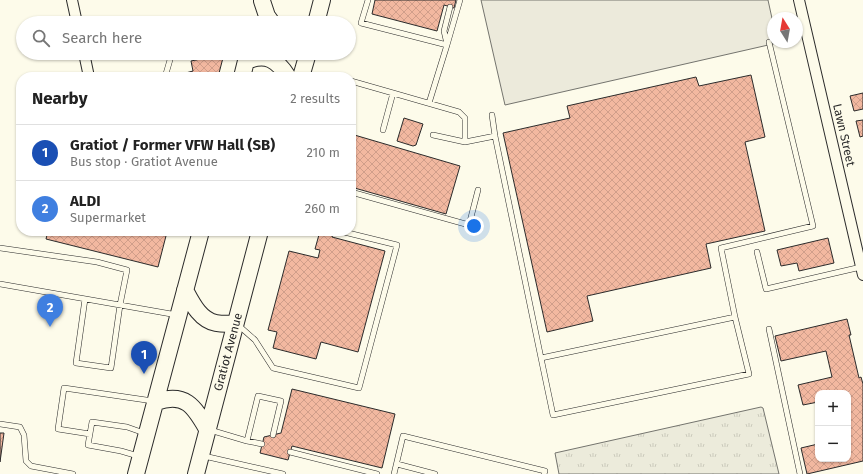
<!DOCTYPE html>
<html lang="en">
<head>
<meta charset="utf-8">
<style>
	:root { --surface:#fff; --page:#f6f6f6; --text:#222; --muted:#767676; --line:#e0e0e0; --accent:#111827 }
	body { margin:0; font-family:"Fira Sans",sans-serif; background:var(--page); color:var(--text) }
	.controls { position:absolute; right:12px; bottom:12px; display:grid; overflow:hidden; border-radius:8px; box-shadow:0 1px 3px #0004 }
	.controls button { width:36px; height:36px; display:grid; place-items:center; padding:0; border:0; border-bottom:1px solid var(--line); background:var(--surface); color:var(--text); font:20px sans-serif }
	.compass { position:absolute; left:767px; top:12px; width:36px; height:36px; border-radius:50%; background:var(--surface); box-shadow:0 1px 3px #0004; rotate:349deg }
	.you { position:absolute; left:474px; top:226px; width:14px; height:14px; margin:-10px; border:3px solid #fff; border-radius:50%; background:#1a73e8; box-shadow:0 0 0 6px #1a73e833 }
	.badge { display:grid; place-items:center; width:26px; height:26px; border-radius:50%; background:var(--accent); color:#fff; font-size:13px; font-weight:700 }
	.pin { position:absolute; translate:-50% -33px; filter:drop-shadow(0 1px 2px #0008) }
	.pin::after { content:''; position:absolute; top:21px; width:14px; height:12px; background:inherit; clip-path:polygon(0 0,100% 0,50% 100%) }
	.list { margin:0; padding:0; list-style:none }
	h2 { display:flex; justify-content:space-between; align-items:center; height:52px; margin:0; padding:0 16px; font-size:17px }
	h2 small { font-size:13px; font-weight:400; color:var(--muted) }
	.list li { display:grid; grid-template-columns:26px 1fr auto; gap:12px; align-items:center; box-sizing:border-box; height:56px; padding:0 16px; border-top:1px solid var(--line) }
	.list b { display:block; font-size:15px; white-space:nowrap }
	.list p { margin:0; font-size:13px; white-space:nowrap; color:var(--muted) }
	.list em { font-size:13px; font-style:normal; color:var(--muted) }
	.icon { flex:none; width:22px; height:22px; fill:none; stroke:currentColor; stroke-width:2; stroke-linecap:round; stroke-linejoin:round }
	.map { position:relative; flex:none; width:863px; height:474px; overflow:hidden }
	.search { position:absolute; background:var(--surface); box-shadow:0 1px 3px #0004; left:16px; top:16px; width:340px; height:44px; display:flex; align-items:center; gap:10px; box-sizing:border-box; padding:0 14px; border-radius:22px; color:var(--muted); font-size:15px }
	.panel { position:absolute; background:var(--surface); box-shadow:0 1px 3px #0004; left:16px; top:72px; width:340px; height:164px; border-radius:16px }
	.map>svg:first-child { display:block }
	.grass { fill:url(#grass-tufts); stroke:#74746e }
	.parking { fill:#eceadb; stroke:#74746e }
	.building { fill:url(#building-cross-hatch); stroke:#2b2b2b }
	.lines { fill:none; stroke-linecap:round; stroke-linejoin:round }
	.lane-casing { stroke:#2b2b2b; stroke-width:6 }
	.street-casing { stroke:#2b2b2b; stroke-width:12 }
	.primary-casing { stroke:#2b2b2b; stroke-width:18 }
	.lane { stroke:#fdfbea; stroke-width:5 }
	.street { stroke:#fdfbea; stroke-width:10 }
	.primary { stroke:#fdfbea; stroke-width:16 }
	.labels { text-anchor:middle; stroke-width:3; stroke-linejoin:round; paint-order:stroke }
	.street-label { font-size:12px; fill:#2b2b2b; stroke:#fdfbea }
</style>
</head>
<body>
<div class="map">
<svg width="863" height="474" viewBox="0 0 863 474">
	<defs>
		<pattern id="grass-tufts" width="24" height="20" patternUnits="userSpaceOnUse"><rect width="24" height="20" fill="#ecebdb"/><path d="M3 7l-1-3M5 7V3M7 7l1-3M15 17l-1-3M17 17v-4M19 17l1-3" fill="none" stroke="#cbcabc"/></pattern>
		<pattern id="building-cross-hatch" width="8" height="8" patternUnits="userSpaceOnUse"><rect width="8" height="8" fill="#f2b8a0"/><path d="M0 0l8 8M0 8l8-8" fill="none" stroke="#d09e8a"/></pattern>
	</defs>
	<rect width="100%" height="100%" fill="#fdfbea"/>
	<path class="grass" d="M 761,407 L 763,408 L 779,474 L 559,474 L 555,453 Z"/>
	<path class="parking" d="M 481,0 L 768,0 L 773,23 L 773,42 L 777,42 L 777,43 L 505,105 Z"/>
	<path class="building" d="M 375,0 L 456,0 L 454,8 L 444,5 L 437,31 L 372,14 Z
		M 224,54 L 218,77 L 178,77 L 178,75 L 193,71 L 191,61 Z
		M 751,75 L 765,137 L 745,142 L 765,231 L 706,244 L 711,268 L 587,296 L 593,321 L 547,332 L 503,133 L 570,118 L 567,106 L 696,77 L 699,86 Z
		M 863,93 L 863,109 L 854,111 L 850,96 Z
		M 404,118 L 423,124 L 416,145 L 413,146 L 397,141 Z
		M 863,120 L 863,136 L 860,137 L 856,121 Z
		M 351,134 L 460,166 L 446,214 L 351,187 Z
		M 48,231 L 164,231 L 167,232 L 158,267 L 46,239 Z
		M 320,231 L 334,231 L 332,237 L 385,251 L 358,352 L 321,342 L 316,359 L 273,348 L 277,332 L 268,330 L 289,251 L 318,258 L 320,250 L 315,249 Z
		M 828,238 L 834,263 L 799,271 L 797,263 L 781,266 L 777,250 Z
		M 847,319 L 851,335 L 849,335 L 859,378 L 861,377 L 863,384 L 863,461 L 807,474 L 801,448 L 818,444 L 818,459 L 848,459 L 848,393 L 818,393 L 818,402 L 803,405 L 798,385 L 832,377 L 826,351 L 781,361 L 775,336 Z
		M 292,389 L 395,414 L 382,468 L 292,446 L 288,460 L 260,453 L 264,437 L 281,433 Z
		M 0,433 L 4,433 L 0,462 Z"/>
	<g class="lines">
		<defs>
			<path id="lane" d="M 368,0 L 361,23 L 447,45 L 429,103
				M 233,23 L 235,22 L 251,23
				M 447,44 L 444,31 L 450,7
				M 447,45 L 460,0
				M 165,77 L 172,53
				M 351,81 L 393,93 L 459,112 L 465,118 L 465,142 L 495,136
				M 492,115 L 495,136 L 541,358 L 735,317 L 721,248 L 813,226 L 769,42
				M 383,130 L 393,93
				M 433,135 L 465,142
				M 351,192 L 469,225 L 478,190
				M 0,248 L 97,262 L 127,270 L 120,305 L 111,368 L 76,363 L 85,299
				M 757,252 L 766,289 L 861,267
				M 0,284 L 177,315
				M 238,325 L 255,340 L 273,368 L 359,388 L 397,245 L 340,231
				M 769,329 L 800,474
				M 541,358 L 553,415 L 749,374 L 735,317
				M 0,424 L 20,427 L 24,435 L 26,461 L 31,466 L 73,474
				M 210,430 L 247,441 L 258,396 L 281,401 L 273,435
				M 90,434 L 58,429 L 64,388 L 153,401
				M 247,441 L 262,444
				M 290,452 L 377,474
				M 138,456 L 121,451 L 88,445 L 92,422 L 127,427 L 144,433
				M 204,456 L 283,474
				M 397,464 L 435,474
				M 394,474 L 403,436 L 545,471 L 544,474"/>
			<path id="street" d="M 72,0 L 77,23
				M 799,0 L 863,275
				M 84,53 L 89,77"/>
			<path id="primary" d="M 262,1 L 267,16 L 272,23
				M 316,23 L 322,0
				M 246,61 C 266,53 277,59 288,77
				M 242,77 L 248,53
				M 301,77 L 308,53
				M 185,290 C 192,303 200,320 216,323 C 222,324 229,324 235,323
				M 156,402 C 185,392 194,406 207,429
				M 136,474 L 201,231
				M 196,474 L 260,231"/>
		</defs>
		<use href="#lane" class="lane-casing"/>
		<use href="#street" class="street-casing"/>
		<use href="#primary" class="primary-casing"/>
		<use href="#lane" class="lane"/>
		<use href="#street" class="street"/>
		<use href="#primary" class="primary"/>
	</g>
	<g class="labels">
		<g class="street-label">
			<text transform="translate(844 135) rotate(77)" y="4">Lawn Street</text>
			<text transform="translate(228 352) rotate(-75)" y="4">Gratiot Avenue</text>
		</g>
	</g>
</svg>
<div class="controls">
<button>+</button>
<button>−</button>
</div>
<svg class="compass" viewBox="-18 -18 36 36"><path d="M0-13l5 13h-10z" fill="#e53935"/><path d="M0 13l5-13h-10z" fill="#767676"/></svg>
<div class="you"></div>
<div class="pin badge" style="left:144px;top:374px;background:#1a4fb4">1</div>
<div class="pin badge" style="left:50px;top:327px;background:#3f7fe0">2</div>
<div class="search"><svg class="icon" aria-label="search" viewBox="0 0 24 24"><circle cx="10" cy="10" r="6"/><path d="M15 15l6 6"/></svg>Search here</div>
<section class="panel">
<h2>Nearby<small>2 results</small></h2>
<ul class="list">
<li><span class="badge" style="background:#1a4fb4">1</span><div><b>Gratiot / Former VFW Hall (SB)</b><p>Bus stop · Gratiot Avenue</p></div><em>210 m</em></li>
<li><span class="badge" style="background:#3f7fe0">2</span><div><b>ALDI</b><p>Supermarket</p></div><em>260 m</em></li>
</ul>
</section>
</div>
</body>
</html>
